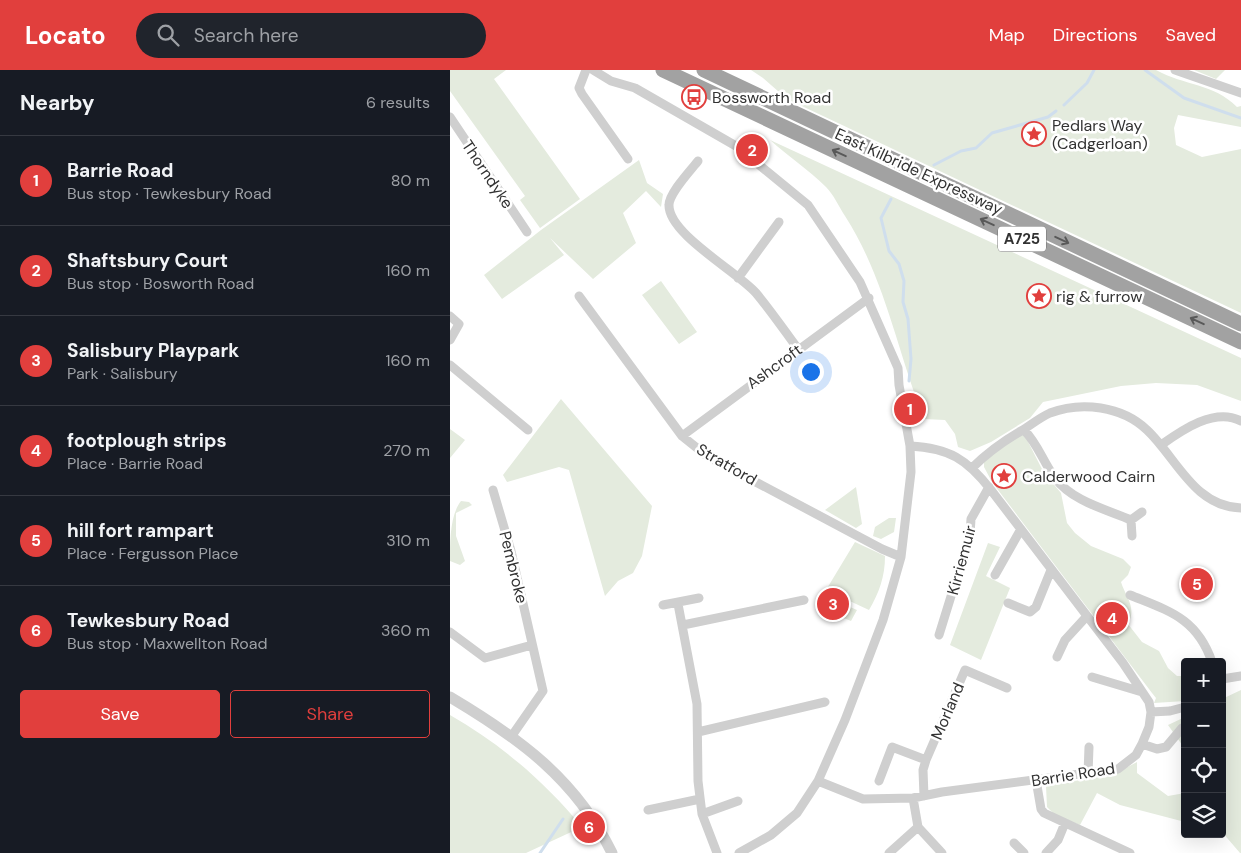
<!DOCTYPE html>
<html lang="en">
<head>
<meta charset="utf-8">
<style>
	:root { --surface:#171b24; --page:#20242c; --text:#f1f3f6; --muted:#9ea1a6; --line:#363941; --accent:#e13f3d }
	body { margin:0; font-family:"DM Sans",sans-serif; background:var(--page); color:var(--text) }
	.controls { position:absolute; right:15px; bottom:15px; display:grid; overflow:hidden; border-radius:5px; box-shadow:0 5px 20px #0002 }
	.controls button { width:45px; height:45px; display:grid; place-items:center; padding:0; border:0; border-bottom:1px solid var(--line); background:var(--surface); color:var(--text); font:25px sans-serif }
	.you { position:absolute; left:360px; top:301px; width:18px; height:18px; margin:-12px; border:4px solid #fff; border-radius:50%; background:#1a73e8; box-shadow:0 0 0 8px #1a73e833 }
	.badge { display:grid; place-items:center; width:32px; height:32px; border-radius:50%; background:var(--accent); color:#fff; font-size:16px; font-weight:700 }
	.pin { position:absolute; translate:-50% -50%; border:2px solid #fff; box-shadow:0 1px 5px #0006 }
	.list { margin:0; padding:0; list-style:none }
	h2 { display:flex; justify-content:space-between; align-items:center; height:65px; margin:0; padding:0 20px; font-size:21px }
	h2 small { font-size:16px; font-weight:400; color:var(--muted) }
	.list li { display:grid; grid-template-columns:32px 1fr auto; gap:15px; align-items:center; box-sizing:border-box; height:90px; padding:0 20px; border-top:1px solid var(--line) }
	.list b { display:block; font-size:19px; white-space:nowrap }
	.list p { margin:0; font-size:16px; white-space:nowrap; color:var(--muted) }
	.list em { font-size:16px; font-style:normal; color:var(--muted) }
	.actions { display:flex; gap:10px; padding:15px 20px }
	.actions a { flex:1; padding:11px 0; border:1px solid var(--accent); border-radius:5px; text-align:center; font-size:18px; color:var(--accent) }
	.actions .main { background:var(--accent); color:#fff }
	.icon { flex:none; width:28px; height:28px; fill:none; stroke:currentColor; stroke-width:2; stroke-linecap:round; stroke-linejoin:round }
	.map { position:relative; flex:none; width:791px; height:783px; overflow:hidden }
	header { display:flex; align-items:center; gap:30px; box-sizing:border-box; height:70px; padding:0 25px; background:var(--accent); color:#fff }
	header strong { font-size:24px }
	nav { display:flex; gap:28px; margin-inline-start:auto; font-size:18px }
	.search { width:350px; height:45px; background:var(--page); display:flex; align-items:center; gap:12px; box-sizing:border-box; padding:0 18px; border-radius:28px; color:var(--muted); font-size:19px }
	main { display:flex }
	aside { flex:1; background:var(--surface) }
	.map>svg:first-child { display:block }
	.green { fill:#e4ebde }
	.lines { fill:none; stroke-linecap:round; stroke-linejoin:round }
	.stream { stroke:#cfdeed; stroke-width:3 }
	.minor { stroke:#cfcfcf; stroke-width:9 }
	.tertiary { stroke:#cfcfcf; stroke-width:11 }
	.trunk { stroke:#a2a2a2; stroke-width:15 }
	.oneway { stroke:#595959 }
	.labels { text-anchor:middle; stroke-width:5; stroke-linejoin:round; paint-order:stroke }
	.shield { fill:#fff; stroke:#707070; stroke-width:1 }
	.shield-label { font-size:15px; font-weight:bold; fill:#323232 }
	.poi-label { font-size:16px; fill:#323232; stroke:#fff; text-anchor:start }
	.street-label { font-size:16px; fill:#323232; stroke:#fff }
</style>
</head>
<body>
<header>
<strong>Locato</strong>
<div class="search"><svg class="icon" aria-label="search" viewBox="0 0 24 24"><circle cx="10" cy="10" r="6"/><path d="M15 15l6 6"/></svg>Search here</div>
<nav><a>Map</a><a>Directions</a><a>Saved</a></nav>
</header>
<main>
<aside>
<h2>Nearby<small>6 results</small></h2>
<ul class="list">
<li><span class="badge">1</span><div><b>Barrie Road</b><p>Bus stop · Tewkesbury Road</p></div><em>80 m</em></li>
<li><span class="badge">2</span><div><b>Shaftsbury Court</b><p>Bus stop · Bosworth Road</p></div><em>160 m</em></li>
<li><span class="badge">3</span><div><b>Salisbury Playpark</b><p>Park · Salisbury</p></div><em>160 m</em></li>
<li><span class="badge">4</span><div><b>footplough strips</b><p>Place · Barrie Road</p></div><em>270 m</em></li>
<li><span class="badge">5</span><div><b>hill fort rampart</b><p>Place · Fergusson Place</p></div><em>310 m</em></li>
<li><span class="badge">6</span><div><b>Tewkesbury Road</b><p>Bus stop · Maxwellton Road</p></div><em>360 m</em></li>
</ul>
<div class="actions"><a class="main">Save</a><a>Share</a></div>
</aside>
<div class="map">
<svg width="791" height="783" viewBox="0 0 791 783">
	<rect width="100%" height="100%" fill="#fff"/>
	<path class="green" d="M 0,0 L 56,0 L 44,9 L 130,129 L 90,158 L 70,130 L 75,126 L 0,21 Z
		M 301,0 L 706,0 C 735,16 763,13 787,37 L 791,36 L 791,57 L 728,45 L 724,58 L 726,75 L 752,87 L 791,79 L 791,243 L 337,29 L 313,8 Z
		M 744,0 L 775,0 L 766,9 Z
		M 320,70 L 791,288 L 791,331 L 747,315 L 706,313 L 671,316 L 593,332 L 580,348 L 541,372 L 520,381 L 508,377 L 505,364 L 495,350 L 474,349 C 447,281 435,208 395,146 C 389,137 384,125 376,117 C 359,100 338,86 320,70 Z
		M 189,90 L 197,113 L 213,124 L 211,137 L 196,121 L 173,143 L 186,173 L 143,209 L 100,168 L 114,185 L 52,229 L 34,205 L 91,160 Z
		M 211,211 L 247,262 L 229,274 L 192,225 Z
		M 111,329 L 202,436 L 192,486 L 183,503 L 168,511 L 155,526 L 119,400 L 109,397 L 57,412 L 53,405 Z
		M 0,359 L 15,370 L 0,388 Z
		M 573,362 L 594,403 L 611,423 L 617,453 L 625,463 L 641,476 L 673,489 L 681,497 L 678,505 L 671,512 C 676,528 687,537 678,554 L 692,572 L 709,581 L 718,598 L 727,606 L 735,606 L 735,631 L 704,633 L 706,628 L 702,623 L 542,412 L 534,397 L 534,385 Z
		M 406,417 L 412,454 L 406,458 L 375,440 Z
		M 11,431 L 19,432 L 22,435 L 6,443 L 6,466 L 15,491 L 10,495 L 0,491 C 0,471 0,445 11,431 Z
		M 439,448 L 446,448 L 444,462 L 431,469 L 423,466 L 425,457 Z
		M 405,472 L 435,486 C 435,507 429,523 419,540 L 376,520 Z
		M 538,473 L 550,477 L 536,506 L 560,518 L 531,590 L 500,575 Z
		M 377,527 L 407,540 L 401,551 L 381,543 L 380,546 L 371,542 Z
		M 791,620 L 791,783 L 790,783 L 772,762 L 772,629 Z
		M 0,645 C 52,675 94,711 132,757 L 76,783 L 0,783 Z
		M 735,647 L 735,679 L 718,655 Z
		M 687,692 L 687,703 L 718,726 L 735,723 L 735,752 L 670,735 L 647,723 L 630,755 L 605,745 L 597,737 L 596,716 C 626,710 660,708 687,692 Z"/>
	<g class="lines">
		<path class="stream" d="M 695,0 L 734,28 L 791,48
			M 614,35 L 637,13 L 644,0
			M 484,95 L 511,81 L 526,78 L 542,63 L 598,47 L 606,41
			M 441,129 L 431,148 L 439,181 L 449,194 L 454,211 L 453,232 L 458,249 L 461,289 L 459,311
			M 90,783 L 113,749"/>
		<path class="minor" d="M 136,0 L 129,18 L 132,24 L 178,89
			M 143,0 L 161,11 L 185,18 L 286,76 L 358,135 L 410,212 L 448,298 L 449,315 L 460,376 L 461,402 L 451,487 L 433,550 L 395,650 L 368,711 L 347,743 L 321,765 L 289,783
			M 725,0 L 791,23
			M 0,47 L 77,162
			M 248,91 C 241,100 219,123 219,135 C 218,164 288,202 306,223 C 321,241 334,260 348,279
			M 288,208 L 329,152
			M 129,226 L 232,366 L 257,386 L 432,479 L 451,487
			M 0,246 L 9,254 L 0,270
			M 0,295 L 78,360
			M 574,360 C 588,374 593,392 605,408 C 622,431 655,439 681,450
			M 232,366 L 419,228
			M 711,375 C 732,360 765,337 791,351
			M 460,376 C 499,378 517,389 541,420 L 673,593 L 699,632 L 701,642 L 699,657 L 692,674
			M 522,398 C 537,383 552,372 571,361 C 581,355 589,348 600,343 C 631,331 672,336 697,360 C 726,387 744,437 791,438
			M 43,420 L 61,481 L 93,621 L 61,667
			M 682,466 L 681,450 L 692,442
			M 545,505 L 571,459
			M 680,525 C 719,541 747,548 762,592
			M 558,533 L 580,542 L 586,537 L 601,500
			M 228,534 L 247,634 L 248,711 L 252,744 L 267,783
			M 213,535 L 249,528
			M 233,555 L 354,530
			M 0,562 L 35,588 L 82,575
			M 489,565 L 520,465 L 521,449 L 539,417
			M 607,587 L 615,570 L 637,546
			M 642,607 L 692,622
			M 772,609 L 791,606
			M 701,642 L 720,641 L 735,637
			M 248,662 L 375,632
			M 638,704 L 639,677
			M 586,710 L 591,739 L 594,743 L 680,783
			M 368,711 L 413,729 L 463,728 L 492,722 L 668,699 L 686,685 L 692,674 L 707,679 L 716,677 L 732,658
			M 429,711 L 442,677 L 476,690
			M 474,726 L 473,700 L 476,690 L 515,600 L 557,618
			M 463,728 L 468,757 L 492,783
			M 198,740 L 250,729
			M 252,744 L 288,731
			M 564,773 L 574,783
			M 439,783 L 468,757
			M 596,783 L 608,770 L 615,753"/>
		<path class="tertiary" d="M 0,627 C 69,668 126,709 162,783"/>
		<path class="trunk" d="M 213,0 L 791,272
			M 254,0 L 791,254"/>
	</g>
	<defs><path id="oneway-shaft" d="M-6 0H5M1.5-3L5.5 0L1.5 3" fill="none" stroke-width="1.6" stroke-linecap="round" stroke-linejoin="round" transform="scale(1.25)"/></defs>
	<g class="oneway">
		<use href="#oneway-shaft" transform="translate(389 83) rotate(-155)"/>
		<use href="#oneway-shaft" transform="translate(537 152) rotate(-155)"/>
		<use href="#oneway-shaft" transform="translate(612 170) rotate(25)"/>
		<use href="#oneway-shaft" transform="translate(747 251) rotate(-155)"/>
	</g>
	<defs>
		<symbol id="bus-ring" viewBox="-11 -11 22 22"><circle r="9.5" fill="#fff" stroke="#e13f3d" stroke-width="1.5"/><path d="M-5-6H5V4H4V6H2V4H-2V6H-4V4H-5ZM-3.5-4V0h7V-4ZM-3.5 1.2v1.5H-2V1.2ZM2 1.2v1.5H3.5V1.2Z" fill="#e13f3d"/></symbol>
		<symbol id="sight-ring" viewBox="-11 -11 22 22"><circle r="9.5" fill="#fff" stroke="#e13f3d" stroke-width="1.5"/><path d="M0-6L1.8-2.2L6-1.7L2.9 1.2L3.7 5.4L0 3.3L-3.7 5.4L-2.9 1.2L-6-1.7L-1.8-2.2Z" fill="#e13f3d"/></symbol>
	</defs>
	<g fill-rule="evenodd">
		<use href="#bus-ring" x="230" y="13" width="28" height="28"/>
		<use href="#sight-ring" x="570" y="50" width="28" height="28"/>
		<use href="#sight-ring" x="575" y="212" width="28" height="28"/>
		<use href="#sight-ring" x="540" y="392" width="28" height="28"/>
	</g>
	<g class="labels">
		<rect class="shield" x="548" y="156.5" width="48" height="25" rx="4"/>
		<g class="shield-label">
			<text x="572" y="174">A725</text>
		</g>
		<g class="poi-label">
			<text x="262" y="33">Bossworth Road</text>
			<text x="602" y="61">Pedlars Way<tspan x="602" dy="18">(Cadgerloan)</tspan></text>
			<text x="606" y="232">rig &amp; furrow</text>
			<text x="572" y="412">Calderwood Cairn</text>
		</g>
		<g class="street-label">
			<text transform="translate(469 101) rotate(25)" y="6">East Kilbride Expressway</text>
			<text transform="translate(38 104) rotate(56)" y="6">Thorndyke</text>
			<text transform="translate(324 296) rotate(-36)" y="6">Ashcroft</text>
			<text transform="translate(277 394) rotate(30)" y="6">Stratford</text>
			<text transform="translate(511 490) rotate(-75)" y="6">Kirriemuir</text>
			<text transform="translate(64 497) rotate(76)" y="6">Pembroke</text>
			<text transform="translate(497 641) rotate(-67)" y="6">Morland</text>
			<text transform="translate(623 704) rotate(-9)" y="6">Barrie Road</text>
		</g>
	</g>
</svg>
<div class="controls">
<button>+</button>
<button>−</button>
<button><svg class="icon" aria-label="locate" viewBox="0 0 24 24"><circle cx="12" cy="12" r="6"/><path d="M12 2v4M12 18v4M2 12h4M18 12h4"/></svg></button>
<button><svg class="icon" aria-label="layers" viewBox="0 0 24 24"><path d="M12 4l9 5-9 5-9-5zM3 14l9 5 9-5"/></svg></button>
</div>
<div class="you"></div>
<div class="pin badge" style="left:460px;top:339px">1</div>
<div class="pin badge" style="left:302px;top:80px">2</div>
<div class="pin badge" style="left:383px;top:534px">3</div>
<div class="pin badge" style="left:662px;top:548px">4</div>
<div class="pin badge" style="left:747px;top:514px">5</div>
<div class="pin badge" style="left:139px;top:757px">6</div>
</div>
</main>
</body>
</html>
